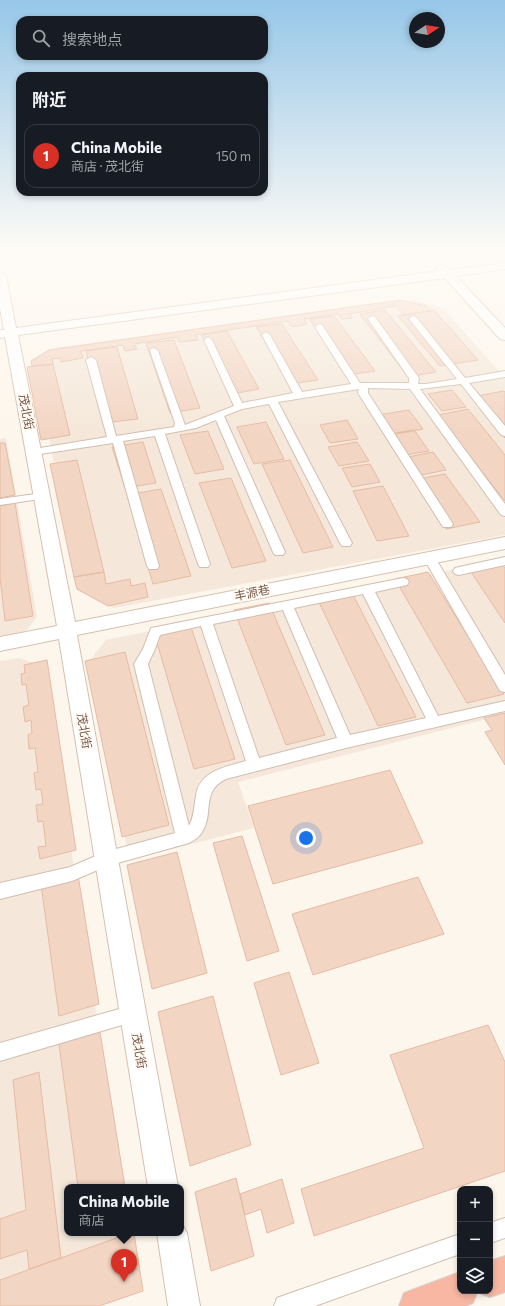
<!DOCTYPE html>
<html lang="zh">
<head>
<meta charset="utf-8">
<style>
	:root { --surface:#171b24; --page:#242831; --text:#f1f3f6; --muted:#9ea1a6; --line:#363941; --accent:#d93025 }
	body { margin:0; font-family:Commissioner,"Noto Sans SC",sans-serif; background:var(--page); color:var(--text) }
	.controls { position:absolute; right:12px; bottom:12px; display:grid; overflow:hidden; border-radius:8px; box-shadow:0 2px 6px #0003 }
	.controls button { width:36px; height:36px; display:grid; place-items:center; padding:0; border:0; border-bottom:1px solid var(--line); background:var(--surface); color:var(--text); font:20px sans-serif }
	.compass { position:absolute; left:409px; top:12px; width:36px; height:36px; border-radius:50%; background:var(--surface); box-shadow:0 2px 6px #0003; rotate:78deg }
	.you { position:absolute; left:306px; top:838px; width:14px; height:14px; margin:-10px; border:3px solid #fff; border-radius:50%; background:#1a73e8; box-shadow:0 0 0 6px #1a73e833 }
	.badge { display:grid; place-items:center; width:26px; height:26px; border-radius:50%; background:var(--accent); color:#fff; font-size:13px; font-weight:700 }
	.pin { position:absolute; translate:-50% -33px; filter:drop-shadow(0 1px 2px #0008) }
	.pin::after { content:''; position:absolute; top:21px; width:14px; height:12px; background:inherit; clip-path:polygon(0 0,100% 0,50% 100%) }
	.popup { position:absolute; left:64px; top:1184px; width:120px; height:52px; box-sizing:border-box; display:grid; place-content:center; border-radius:8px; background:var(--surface); filter:drop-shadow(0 1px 3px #0005); font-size:13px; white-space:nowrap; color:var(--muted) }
	.popup b { font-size:15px; color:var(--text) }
	.popup::after { content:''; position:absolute; left:50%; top:100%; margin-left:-8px; border:8px solid transparent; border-top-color:var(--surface) }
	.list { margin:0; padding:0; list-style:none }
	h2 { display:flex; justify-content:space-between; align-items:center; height:52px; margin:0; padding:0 16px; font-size:17px }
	h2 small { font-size:13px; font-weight:400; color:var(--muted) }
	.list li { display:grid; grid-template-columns:26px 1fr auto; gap:12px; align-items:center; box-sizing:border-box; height:64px; margin:0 8px 8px; padding:0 8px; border:1px solid var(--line); border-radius:12px }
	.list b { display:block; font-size:15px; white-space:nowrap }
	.list p { margin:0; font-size:13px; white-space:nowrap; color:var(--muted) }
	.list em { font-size:13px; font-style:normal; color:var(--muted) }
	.icon { flex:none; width:22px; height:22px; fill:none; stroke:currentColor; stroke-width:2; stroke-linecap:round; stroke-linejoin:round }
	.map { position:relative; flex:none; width:505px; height:1306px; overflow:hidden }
	.search { position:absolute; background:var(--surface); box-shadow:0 2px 6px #0003; left:16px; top:16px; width:252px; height:44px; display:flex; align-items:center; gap:10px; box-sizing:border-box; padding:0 14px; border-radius:12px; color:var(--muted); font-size:15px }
	.panel { position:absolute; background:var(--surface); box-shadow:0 2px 6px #0003; left:16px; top:72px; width:252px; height:124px; border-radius:12px }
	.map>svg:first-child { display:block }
	.residential { fill:#f5e8da }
	.building { fill:#f3d5c3; stroke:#e6bba3 }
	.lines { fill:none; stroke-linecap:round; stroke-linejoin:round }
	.street-casing { stroke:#d1beb0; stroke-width:2 }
	.secondary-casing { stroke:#d6c0b0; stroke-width:2 }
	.highway-casing { stroke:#dad1cd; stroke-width:2 }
	.street { fill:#fff; fill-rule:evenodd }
	.secondary { fill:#fff; fill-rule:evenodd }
	.highway { fill:#f7b7a3; fill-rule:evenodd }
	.labels { text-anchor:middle; stroke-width:4; stroke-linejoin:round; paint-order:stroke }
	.street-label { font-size:12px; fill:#7a5c4d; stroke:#fffaf3 }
</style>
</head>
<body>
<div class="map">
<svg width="505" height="1306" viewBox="0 0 505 1306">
	<rect width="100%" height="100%" fill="#fdf6ec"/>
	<path class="residential" d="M 414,300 L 443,308 L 505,378 L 505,535 L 114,608 L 77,590 L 35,360 L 55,348 Z
		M 6,438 L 37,617 L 26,631 L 0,636 L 0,439 Z
		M 505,559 L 505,726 L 499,716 L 238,782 L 254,828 L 129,860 L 91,659 L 106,640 Z
		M 19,658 L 46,667 L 76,883 L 123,1187 L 67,1187 L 67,1233 L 130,1233 L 0,1281 L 0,661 Z"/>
	<path class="building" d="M 400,300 L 426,306 L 431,311 L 403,315 L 396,306 L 349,314 L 352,318 L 342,319 L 338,314 L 304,319 L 307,324 L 292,327 L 288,321 L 196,335 L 198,340 L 179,342 L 177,337 L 134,344 L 137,349 L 125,351 L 123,345 L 81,351 L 83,358 L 61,362 L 60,358 L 52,359 L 53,364 L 32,366 L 31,361 L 49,350 Z
		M 385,310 L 436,372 L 408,377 L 360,314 Z
		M 434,310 L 478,360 L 440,366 L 398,316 Z
		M 334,316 L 375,371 L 348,375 L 309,319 Z
		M 282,324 L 318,380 L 290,384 L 256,327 Z
		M 227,331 L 259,389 L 232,394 L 202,335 Z
		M 174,340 L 200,408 L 170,413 L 146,343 Z
		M 117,347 L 138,419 L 103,423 L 86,351 Z
		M 53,364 L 70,435 L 41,440 L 27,367 Z
		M 452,390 L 466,407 L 442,411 L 428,394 Z
		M 504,391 L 505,392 L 505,438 L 471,397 Z
		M 468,409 L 505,455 L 505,501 L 438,415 Z
		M 409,410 L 423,429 L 390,435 L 377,415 Z
		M 347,420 L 358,439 L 330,443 L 320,425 Z
		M 266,422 L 284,459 L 254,464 L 237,427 Z
		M 414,430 L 429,451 L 405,455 L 390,434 Z
		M 208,431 L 224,469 L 195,474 L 180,435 Z
		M 143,442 L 156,483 L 125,488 L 112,447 Z
		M 357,442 L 369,461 L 339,466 L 328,447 Z
		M 0,443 L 5,443 L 15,495 L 0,498 Z
		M 433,452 L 446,470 L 421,475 L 408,457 Z
		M 77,460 L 104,572 L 74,577 L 50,464 Z
		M 290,460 L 333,547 L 303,553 L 262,464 Z
		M 370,464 L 380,482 L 352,487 L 342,468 Z
		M 445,474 L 480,522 L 446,529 L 413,480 Z
		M 231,478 L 266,561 L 232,568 L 199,483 Z
		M 383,486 L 409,536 L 377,541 L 353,491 Z
		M 161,489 L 191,576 L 153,584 L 127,495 Z
		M 15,503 L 33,616 L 5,621 L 0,577 L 0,506 Z
		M 501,563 L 505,568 L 505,623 L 469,569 Z
		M 104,572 L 106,584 L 130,579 L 131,586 L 145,583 L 148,597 L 108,606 L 77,589 L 74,577 Z
		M 428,572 L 504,694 L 467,703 L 395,579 Z
		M 350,589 L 416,717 L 378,726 L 316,596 Z
		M 269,603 L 325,735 L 286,745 L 234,610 Z
		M 189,621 L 235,759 L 194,769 L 153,629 Z
		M 125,652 L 169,825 L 122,837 L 85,661 Z
		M 47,660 L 76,850 L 40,859 L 38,847 L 46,846 L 43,821 L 38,822 L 36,805 L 43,804 L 41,789 L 36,790 L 34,773 L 38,772 L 35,748 L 29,749 L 28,735 L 32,733 L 31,720 L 25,722 L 23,707 L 29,705 L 26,684 L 22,685 L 21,674 L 25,673 L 24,665 Z
		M 505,713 L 505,765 L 485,732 L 492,730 L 484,718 Z
		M 390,770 L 423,843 L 273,884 L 248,806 Z
		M 242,836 L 279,951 L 247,961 L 213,843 Z
		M 177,852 L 207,973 L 152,989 L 127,865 Z
		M 78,875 L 99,1004 L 59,1016 L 41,884 Z
		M 418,877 L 444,934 L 313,975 L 292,914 Z
		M 289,972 L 319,1063 L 281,1075 L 254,983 Z
		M 213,996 L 251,1145 L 190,1166 L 158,1012 Z
		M 488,1025 L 505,1062 L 505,1171 L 314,1236 L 301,1189 L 424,1148 L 390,1055 Z
		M 100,1032 L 125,1187 L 78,1187 L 59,1044 Z
		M 39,1072 L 61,1258 L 29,1269 L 27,1250 L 0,1259 L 0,1219 L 26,1210 L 13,1080 Z
		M 236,1178 L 254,1256 L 211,1271 L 195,1192 Z
		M 282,1179 L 294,1223 L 267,1233 L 261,1209 L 245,1215 L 240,1194 Z
		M 130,1233 L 134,1233 L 143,1291 L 99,1306 L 0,1306 L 0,1280 Z"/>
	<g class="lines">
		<defs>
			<path id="street" d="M 372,316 L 375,317 L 419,378 L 418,384 L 426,384 L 457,379 L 409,319 L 413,316 L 416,317 L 465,378 L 505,371 L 505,377 L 469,383 L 505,426 L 505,436 L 501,435 L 461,384 L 420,389 L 505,504 L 505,516 L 501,515 L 410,389 L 368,388 L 368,393 L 453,524 L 451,527 L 443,527 L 358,393 L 359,389 L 278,402 L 352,543 L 350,546 L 342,546 L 340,543 L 269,404 L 242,409 L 224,416 L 285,552 L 283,555 L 275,555 L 273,552 L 216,420 L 196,428 L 165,434 L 210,564 L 208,567 L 200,567 L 198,564 L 155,436 L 123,441 L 159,566 L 157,569 L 149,569 L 147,566 L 113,443 L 34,455 L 29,452 L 34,449 L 107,437 L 86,360 L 91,357 L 96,360 L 116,436 L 174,427 L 175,423 L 150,351 L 151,349 L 154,348 L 158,351 L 185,425 L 234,406 L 204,340 L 208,337 L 212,340 L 242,403 L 293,393 L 262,335 L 266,332 L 270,335 L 302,392 L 351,384 L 315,327 L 319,324 L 322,325 L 360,383 L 409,383 L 409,378 L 368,319 Z
				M 42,493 L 46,494 L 47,496 L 46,498 L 0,505 L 0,499 Z
				M 429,553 L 433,554 L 505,675 L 505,692 L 500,691 L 423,557 L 425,554 Z
				M 505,557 L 505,565 L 459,575 L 455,574 L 453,571 L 455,568 L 459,567 Z
				M 403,578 L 407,579 L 409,582 L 407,585 L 375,592 L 438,716 L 505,701 L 505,711 L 346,748 L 226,779 C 199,792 216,815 200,835 C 197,838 193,841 189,843 L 107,866 L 72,881 L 0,899 L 0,883 L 70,867 L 105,852 L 175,833 L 134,664 L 143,649 L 151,628 ZM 363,594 L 426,718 L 350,735 L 294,608 ZM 283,610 L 337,738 L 259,758 L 213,624 ZM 201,626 L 246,761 C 225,767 199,771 196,796 C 194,806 194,817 189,826 L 148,664 L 155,649 L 160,635 Z
				M 133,1005 L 139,1008 L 142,1014 L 139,1020 L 0,1061 L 0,1043 Z
				M 505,1218 L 505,1238 L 490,1243 L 490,1223 Z
				M 460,1234 L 460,1254 L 315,1306 L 274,1306 L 277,1298 L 285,1295 Z"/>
			<path id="secondary" d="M 505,263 L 505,269 L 456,276 L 505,328 L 505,340 L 500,339 L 445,278 L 18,335 L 75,622 L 505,537 L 505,549 L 77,635 L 178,1187 L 148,1187 L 59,639 L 0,651 L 0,637 L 57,626 L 5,337 L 0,338 L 0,330 L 4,330 L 0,308 L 0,273 L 4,274 L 6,276 L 16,328 L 439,271 L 436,268 L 438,266 C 444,264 446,266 450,270 Z
				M 181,1222 L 187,1233 L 200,1306 L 168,1306 L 157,1233 L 181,1233 Z"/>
			<path id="highway" d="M 505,1256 L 505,1292 L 490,1297 L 477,1292 L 473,1303 L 465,1306 L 399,1306 L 404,1293 L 460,1272 L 460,1291 L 490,1291 L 490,1261 Z"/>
		</defs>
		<use href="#street" class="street-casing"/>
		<use href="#secondary" class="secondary-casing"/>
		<use href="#highway" class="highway-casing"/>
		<use href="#street" class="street"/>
		<use href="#secondary" class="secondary"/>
		<use href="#highway" class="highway"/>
	</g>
	<linearGradient id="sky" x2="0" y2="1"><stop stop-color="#97c7e8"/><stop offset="0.58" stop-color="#fefbf6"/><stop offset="1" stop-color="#fefbf6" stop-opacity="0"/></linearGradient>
	<rect width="505" height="432" fill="url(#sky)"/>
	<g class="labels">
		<g class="street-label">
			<text transform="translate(26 412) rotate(79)" y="4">茂北街</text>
			<text transform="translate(252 593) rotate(-12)" y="4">丰源巷</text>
			<text transform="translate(84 731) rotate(80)" y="4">茂北街</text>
			<text transform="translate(139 1051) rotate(80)" y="4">茂北街</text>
		</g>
	</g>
</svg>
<div class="controls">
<button>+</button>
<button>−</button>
<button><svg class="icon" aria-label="layers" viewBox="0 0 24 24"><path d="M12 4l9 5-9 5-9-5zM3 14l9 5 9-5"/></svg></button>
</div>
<svg class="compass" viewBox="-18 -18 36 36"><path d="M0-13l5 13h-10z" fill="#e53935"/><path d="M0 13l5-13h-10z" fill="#9ea1a6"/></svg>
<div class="you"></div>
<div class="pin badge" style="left:124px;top:1282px">1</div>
<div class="popup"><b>China Mobile</b>商店</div>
<div class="search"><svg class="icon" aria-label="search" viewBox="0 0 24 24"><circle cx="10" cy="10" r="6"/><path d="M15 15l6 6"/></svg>搜索地点</div>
<section class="panel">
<h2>附近<small></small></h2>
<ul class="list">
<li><span class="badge">1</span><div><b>China Mobile</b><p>商店 · 茂北街</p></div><em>150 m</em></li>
</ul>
</section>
</div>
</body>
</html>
